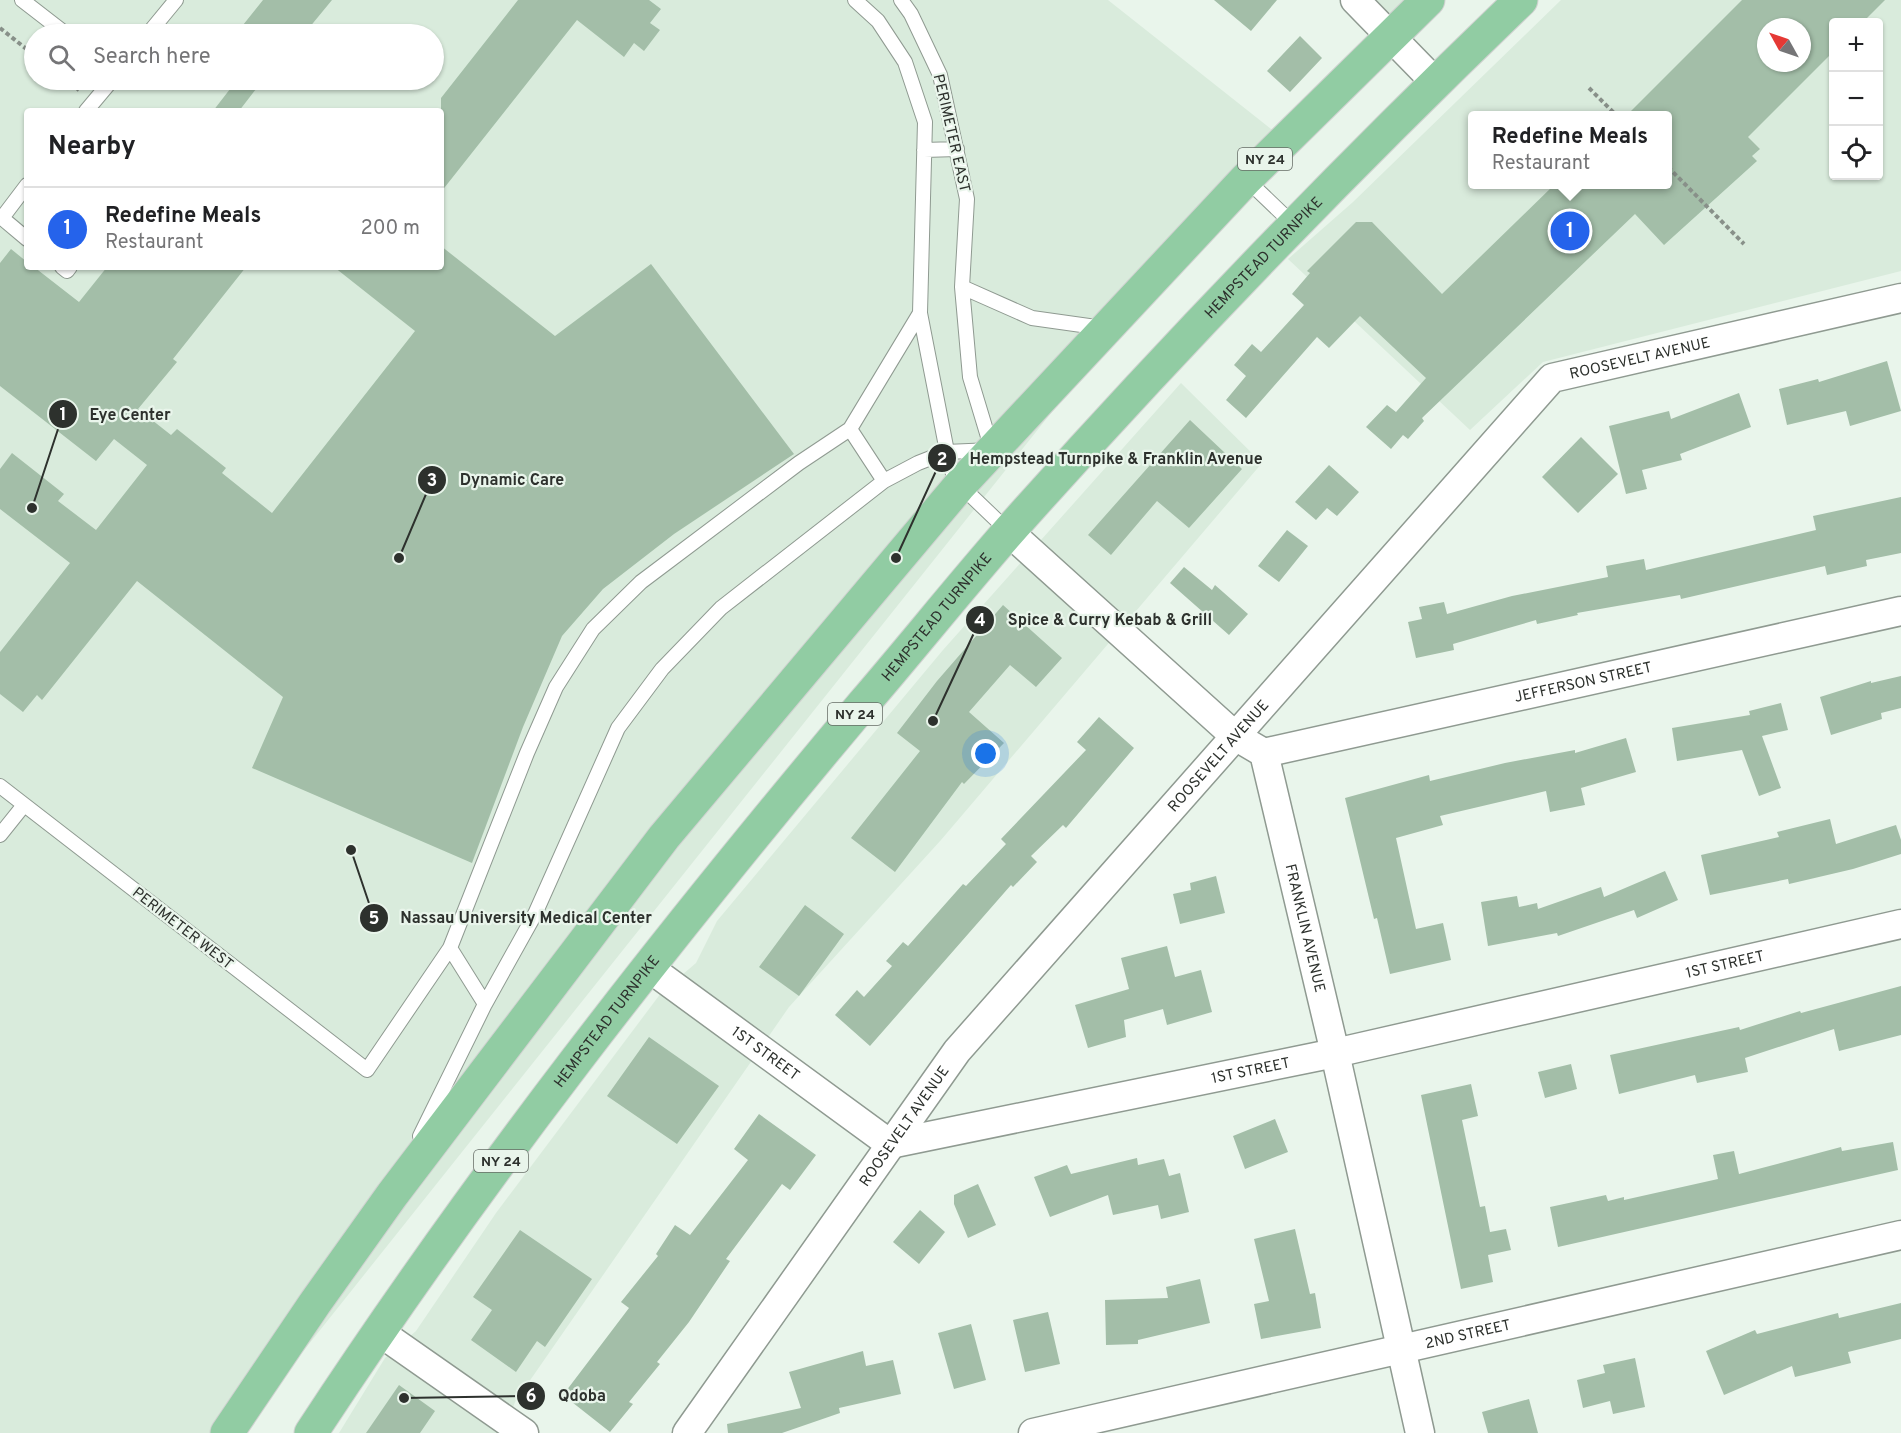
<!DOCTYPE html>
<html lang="en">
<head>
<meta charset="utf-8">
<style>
	:root { --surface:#fff; --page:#f2f2f2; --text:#202124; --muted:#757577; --line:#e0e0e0; --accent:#2563eb }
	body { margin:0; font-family:Overpass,sans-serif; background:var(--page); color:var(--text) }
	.controls { position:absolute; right:18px; top:18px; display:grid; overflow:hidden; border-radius:6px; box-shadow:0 2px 4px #0004 }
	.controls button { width:54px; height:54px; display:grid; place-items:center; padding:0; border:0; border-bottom:2px solid var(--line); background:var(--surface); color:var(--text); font:30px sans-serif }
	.compass { position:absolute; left:1757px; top:18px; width:54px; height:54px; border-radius:50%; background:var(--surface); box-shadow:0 2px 4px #0004; rotate:310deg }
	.you { position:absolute; left:986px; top:754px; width:21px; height:21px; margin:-15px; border:4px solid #fff; border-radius:50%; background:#1a73e8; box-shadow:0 0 0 9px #1a73e833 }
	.badge { display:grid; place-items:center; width:39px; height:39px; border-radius:50%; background:var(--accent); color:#fff; font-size:20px; font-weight:700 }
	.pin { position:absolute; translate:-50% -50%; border:3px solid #fff; box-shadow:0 2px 6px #0006 }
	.popup { position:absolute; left:1468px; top:111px; width:204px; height:78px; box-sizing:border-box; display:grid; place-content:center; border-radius:6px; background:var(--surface); filter:drop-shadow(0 2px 4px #0005); font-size:20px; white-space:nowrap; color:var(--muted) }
	.popup b { font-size:22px; color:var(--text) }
	.popup::after { content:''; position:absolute; left:50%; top:100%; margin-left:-12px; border:12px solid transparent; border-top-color:var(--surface) }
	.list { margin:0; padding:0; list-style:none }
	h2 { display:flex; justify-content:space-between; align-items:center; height:78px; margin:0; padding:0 24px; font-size:26px }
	h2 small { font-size:20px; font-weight:400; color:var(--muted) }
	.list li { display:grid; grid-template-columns:39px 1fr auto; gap:18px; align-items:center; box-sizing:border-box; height:84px; padding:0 24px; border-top:2px solid var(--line) }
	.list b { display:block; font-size:22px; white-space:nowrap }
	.list p { margin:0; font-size:20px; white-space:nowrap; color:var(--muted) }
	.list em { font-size:20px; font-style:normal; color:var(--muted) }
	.icon { flex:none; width:33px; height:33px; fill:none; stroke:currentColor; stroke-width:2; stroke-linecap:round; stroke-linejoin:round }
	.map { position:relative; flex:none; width:1901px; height:1433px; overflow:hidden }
	.search { position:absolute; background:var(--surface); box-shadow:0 2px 4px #0004; left:24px; top:24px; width:420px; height:66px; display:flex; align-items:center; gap:15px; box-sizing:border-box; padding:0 21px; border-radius:33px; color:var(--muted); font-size:22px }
	.panel { position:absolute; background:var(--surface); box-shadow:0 2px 4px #0004; left:24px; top:108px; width:420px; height:162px; border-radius:6px }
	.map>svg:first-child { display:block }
	.built { fill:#d9ebdc; fill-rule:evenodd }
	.building { fill:#a3bea8; fill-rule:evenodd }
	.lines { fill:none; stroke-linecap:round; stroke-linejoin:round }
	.lane-casing { stroke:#8f9a91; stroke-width:16 }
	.street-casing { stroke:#8f9a91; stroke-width:31 }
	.primary-casing { stroke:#d1d2d1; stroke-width:35 }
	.path { stroke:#889089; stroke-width:4; stroke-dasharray:4.5 3; stroke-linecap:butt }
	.lane { stroke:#fff; stroke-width:14 }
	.street { stroke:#fff; stroke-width:28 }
	.primary { stroke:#91cca3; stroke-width:33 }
	.labels { text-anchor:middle; stroke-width:4.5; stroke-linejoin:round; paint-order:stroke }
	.shield { fill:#e9f5eb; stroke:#656c66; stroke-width:1.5 }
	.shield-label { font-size:14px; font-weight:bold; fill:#2d312d }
	.street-label { font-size:15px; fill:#2d312d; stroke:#e9f5eb }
	.leader { fill:none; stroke:#2d312d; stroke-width:2 }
	.callout-dot { fill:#2d312d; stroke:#e9f5eb; stroke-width:2 }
	.mark-label { font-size:18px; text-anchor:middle; font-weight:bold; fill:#fff }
	.callout-label { font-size:16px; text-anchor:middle; font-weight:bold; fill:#2d312d; stroke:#e9f5eb; stroke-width:4.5; stroke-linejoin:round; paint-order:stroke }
</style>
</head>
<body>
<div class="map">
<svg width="1901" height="1433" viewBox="0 0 1901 1433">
	<rect width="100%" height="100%" fill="#e9f5eb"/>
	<path class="built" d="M 0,0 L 1108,0 L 1275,132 L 238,1433 L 0,1433 ZM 34,34 L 434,34 L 434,80 L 34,80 ZM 27,111 L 441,111 L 441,267 L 27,267 Z
		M 1355,0 L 1428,0 L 1390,36 Z
		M 1561,0 L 1901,0 L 1901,271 L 1543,362 L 1470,430 L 1288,259 L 1353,202 ZM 1834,22 L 1878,22 L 1878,176 L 1834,176 ZM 1766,27 L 1802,27 L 1802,63 L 1766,63 ZM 1472,116 L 1668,116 L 1668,184 L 1472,184 Z
		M 1181,383 L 1262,463 L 941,840 L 789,1007 L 515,1402 L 504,1433 L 339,1433 L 385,1358 L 416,1331 L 496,1213 L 661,993 L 696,963 L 717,921 L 943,650 Z"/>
	<path class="building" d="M 263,0 L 332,0 L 304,34 L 256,34 L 243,25 Z
		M 518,0 L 649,0 L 661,9 L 650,23 L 660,30 L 644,51 L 634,43 L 624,57 L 577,20 L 441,192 L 441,98 Z
		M 1214,0 L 1277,0 L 1251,31 Z
		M 1742,0 L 1885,0 L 1863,22 L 1833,22 L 1833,52 L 1748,137 L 1760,149 L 1752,156 L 1757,161 L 1664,245 L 1635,214 L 1422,418 L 1424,421 L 1408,439 L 1403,435 L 1391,449 L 1366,427 L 1387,405 L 1396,412 L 1426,378 L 1360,316 L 1329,348 L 1317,337 L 1246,418 L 1226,400 L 1246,376 L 1234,365 L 1252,344 L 1261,352 L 1304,305 L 1292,294 L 1310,273 L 1307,271 L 1356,222 L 1372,222 L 1442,294 L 1555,184 L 1668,184 L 1668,116 L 1626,116 ZM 1766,27 L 1802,27 L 1802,63 L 1766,63 Z
		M 1300,36 L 1322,58 L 1290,92 L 1267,71 Z
		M 237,80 L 263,80 L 239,111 L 213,111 Z
		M 441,246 L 555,336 L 651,264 L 794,454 L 674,534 L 603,589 L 562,636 L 523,727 L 472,863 L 252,768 L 283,697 L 137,581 L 42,700 L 37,695 L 23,712 L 0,694 L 0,652 L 70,563 L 0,509 L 0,469 L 12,453 L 64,494 L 58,501 L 96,530 L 147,465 L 114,439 L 96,461 L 0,386 L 0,263 L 11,249 L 27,262 L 27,267 L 34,267 L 79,302 L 107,267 L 246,267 L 173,359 L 177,362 L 138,409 L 171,435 L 177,429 L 226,468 L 222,473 L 272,513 L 415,331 L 334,267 L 441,267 Z
		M 1887,361 L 1901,411 L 1850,426 L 1846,411 L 1787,425 L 1779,389 L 1818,379 L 1819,382 Z
		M 1739,393 L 1751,427 L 1680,454 L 1682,460 L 1642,470 L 1647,489 L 1626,494 L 1609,426 L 1669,411 L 1671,419 Z
		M 1190,420 L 1242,469 L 1189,528 L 1157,501 L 1111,555 L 1088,535 Z
		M 1581,437 L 1618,474 L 1578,513 L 1542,477 Z
		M 1329,465 L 1359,492 L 1337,516 L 1327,508 L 1316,520 L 1295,502 Z
		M 1901,497 L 1901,553 L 1866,560 L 1867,566 L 1827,575 L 1825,566 L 1681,599 L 1680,595 L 1577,613 L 1578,615 L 1537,624 L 1536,620 L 1453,644 L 1454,650 L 1416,658 L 1408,622 L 1422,619 L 1419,607 L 1444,602 L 1447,614 L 1512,596 L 1608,577 L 1606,566 L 1644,559 L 1646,570 L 1816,530 L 1813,516 Z
		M 1287,530 L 1308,546 L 1279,582 L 1258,566 Z
		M 1184,567 L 1212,590 L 1215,585 L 1248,614 L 1229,635 L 1170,583 Z
		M 1003,605 L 1062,658 L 1036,687 L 1010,665 L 969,712 L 1004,743 L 964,784 L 962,782 L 895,872 L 851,838 L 920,751 L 897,733 L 937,681 Z
		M 1901,676 L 1901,708 L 1881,713 L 1882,719 L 1831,735 L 1820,697 L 1871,681 L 1871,683 Z
		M 1781,703 L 1788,730 L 1762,736 L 1781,788 L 1759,796 L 1742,750 L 1677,761 L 1672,728 L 1750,715 L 1749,711 Z
		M 1099,717 L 1134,748 L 1066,828 L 1063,825 L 1031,856 L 1037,862 L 1013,887 L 1011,885 L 870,1046 L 835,1015 L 857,990 L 864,997 L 892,966 L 886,961 L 903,942 L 908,946 L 963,884 L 966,886 L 1006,844 L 1001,839 L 1086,750 L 1077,742 Z
		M 1626,738 L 1636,772 L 1581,788 L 1585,805 L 1550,812 L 1546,791 L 1440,816 L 1443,825 L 1396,838 L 1416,929 L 1443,923 L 1451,960 L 1390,974 L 1377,918 L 1374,919 L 1345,798 L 1429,775 L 1430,781 L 1505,763 L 1575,750 L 1575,753 Z
		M 1830,819 L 1836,844 L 1896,825 L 1901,840 L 1901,854 L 1853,869 L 1789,884 L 1788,879 L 1710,895 L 1701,855 L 1779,837 L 1777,832 Z
		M 1665,871 L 1678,900 L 1637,918 L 1634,910 L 1558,936 L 1557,933 L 1488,946 L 1481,902 L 1517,896 L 1519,907 L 1537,903 L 1538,909 L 1601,887 L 1604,897 Z
		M 1216,876 L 1225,913 L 1180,924 L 1173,894 L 1191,890 L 1190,883 Z
		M 805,905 L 844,934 L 799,996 L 759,967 Z
		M 1167,946 L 1175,977 L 1201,970 L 1212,1012 L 1167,1025 L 1163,1009 L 1124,1020 L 1126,1037 L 1088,1048 L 1075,1005 L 1129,989 L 1121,958 Z
		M 1901,986 L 1901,1035 L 1839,1051 L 1834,1029 L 1745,1058 L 1748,1072 L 1697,1083 L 1695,1075 L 1619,1094 L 1610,1055 L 1739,1027 L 1740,1030 L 1800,1011 L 1801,1013 Z
		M 649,1037 L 719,1086 L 677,1144 L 607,1096 Z
		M 1571,1064 L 1577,1089 L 1545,1098 L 1538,1072 Z
		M 1471,1084 L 1478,1116 L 1462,1120 L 1480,1207 L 1485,1206 L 1490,1232 L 1506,1229 L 1511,1250 L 1488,1255 L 1493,1282 L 1461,1289 L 1421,1095 Z
		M 759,1114 L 816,1155 L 790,1190 L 782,1184 L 726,1259 L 730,1261 L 689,1322 L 657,1362 L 660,1364 L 629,1402 L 633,1404 L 610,1432 L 563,1395 L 629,1308 L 621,1302 L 658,1256 L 656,1254 L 675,1225 L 690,1235 L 748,1160 L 734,1149 Z
		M 1275,1119 L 1288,1152 L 1245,1169 L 1233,1136 Z
		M 1893,1142 L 1898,1170 L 1558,1247 L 1550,1207 L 1606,1195 L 1608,1201 L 1624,1197 L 1624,1200 L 1718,1179 L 1713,1155 L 1734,1151 L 1739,1174 L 1841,1147 L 1842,1151 Z
		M 1137,1158 L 1138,1165 L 1164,1159 L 1169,1176 L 1180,1173 L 1189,1212 L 1161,1219 L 1158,1205 L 1113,1215 L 1108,1195 L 1050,1217 L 1034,1177 L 1067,1165 L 1071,1174 Z
		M 978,1184 L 996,1225 L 968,1238 L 954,1204 L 954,1195 Z
		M 920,1210 L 945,1232 L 919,1264 L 893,1242 Z
		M 1295,1229 L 1310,1294 L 1315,1293 L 1321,1328 L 1261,1339 L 1254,1304 L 1269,1301 L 1254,1239 Z
		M 520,1230 L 592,1279 L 545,1347 L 537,1341 L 516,1372 L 471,1340 L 492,1310 L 473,1297 Z
		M 1200,1279 L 1210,1323 L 1138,1340 L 1138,1344 L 1106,1345 L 1105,1300 L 1168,1298 L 1166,1287 Z
		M 1901,1303 L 1901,1339 L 1848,1352 L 1851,1363 L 1795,1377 L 1792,1366 L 1724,1395 L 1706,1351 L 1755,1330 L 1757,1334 L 1838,1313 L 1839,1318 Z
		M 1048,1312 L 1060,1364 L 1025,1372 L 1013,1320 Z
		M 971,1324 L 986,1380 L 954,1389 L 938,1333 Z
		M 863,1351 L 866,1366 L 893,1360 L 901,1394 L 839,1408 L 840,1413 L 782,1433 L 728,1433 L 727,1424 L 801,1408 L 789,1372 Z
		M 1635,1358 L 1645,1407 L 1613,1414 L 1610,1401 L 1583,1408 L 1577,1380 L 1605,1373 L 1603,1365 Z
		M 399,1385 L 435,1411 L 420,1433 L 366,1433 Z
		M 1529,1399 L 1538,1433 L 1488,1433 L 1482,1412 Z"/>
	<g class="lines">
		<defs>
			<path id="lane" d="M 22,0 L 66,34
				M 855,0 L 878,21 L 905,62 L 925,122 L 920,313 L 950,467 L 960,485 L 1009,532
				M 148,34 L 176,0
				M 86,111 L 112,80
				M 924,150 L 957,149
				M 1246,179 L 1294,225
				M 27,185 L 2,218 L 27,239
				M 62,267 L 67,271 L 70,267
				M 962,287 L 1032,318 L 1103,328
				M 850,429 L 884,481
				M 0,786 L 367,1070 L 450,948 L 527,753 L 556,687 L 593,629 L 641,582 L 799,463 L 850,429 L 920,313
				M 0,835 L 24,805
				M 450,948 L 485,1004
				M 420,1136 L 485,1004 L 535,914 L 618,728 L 662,669 L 721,608 L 884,481 L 918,463 L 946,452 L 992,450 L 970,377 L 962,287 L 967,199 L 940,75 L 911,14 L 901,0"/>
			<g id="street">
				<path d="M 1355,0 L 1435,82"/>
				<path id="s1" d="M 1009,532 L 1235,736 L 1264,753 L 1335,1053 L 1420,1433"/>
				<path id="s2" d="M 1264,753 L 1901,611"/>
				<path id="s3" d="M 648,967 L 890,1144 L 1335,1053 L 1901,924"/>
				<path d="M 378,1331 L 524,1433"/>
				<path id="s4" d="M 687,1433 L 957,1051 L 1552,378 L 1901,298"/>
				<path id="s5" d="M 1033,1433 L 1901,1235"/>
			</g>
			<g id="primary">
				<path d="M 227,1433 L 315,1303 L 392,1195 L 664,837 L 960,485 L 1246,179 L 1428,0"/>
				<path id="s6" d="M 311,1433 C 478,1178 667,937 864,703 C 913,646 960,587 1010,530 C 1173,347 1344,170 1521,0"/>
			</g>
		</defs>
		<use href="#lane" class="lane-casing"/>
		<use href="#street" class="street-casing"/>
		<use href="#primary" class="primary-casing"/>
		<path class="path" d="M 0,28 L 34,55
			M 65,80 L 79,90
			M 1589,88 L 1617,116
			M 1668,167 L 1744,244"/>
		<use href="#lane" class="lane"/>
		<use href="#street" class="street"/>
		<use href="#primary" class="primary"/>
	</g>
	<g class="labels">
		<g class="shield">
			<rect x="1238" y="148" width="54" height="22" rx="4.5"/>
			<rect x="828" y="703" width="54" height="22" rx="4.5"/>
			<rect x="474" y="1150" width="54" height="22" rx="4.5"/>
		</g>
		<g class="shield-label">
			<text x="1265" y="164">NY 24</text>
			<text x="855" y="719">NY 24</text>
			<text x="501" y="1166">NY 24</text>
		</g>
		<g class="street-label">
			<text transform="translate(952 133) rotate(77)" y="5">PERIMETER EAST</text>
			<text dy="5" stroke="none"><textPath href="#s6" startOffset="1515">HEMPSTEAD TURNPIKE</textPath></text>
			<text dy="5" stroke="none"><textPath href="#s4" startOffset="1456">ROOSEVELT AVENUE</textPath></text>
			<text dy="5" stroke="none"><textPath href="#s6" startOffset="1029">HEMPSTEAD TURNPIKE</textPath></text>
			<text dy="5" stroke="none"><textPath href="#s2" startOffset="327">JEFFERSON STREET</textPath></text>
			<text dy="5" stroke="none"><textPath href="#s4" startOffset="862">ROOSEVELT AVENUE</textPath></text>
			<text transform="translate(183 928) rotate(38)" y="5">PERIMETER WEST</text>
			<text dy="5" stroke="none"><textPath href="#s1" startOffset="518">FRANKLIN AVENUE</textPath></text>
			<text dy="5" stroke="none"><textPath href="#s3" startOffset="1154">1ST STREET</textPath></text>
			<text dy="5" stroke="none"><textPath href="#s6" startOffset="507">HEMPSTEAD TURNPIKE</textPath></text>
			<text dy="5" stroke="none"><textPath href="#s3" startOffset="146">1ST STREET</textPath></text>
			<text dy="5" stroke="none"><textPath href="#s3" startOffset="668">1ST STREET</textPath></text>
			<text dy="5" stroke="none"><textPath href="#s4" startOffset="376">ROOSEVELT AVENUE</textPath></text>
			<text dy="5" stroke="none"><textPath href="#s5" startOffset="446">2ND STREET</textPath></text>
		</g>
	</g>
	<path class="leader" d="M32 508L63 414M896 558L942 458M399 558L432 480M933 721L980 620M351 850L374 918M404 1398L531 1396"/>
	<g class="callout-dot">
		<circle cx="32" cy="508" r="6"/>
		<circle cx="896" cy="558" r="6"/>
		<circle cx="399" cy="558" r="6"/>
		<circle cx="933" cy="721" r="6"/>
		<circle cx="351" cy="850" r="6"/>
		<circle cx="404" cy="1398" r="6"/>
		<circle cx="63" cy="414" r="15"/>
		<circle cx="942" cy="458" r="15"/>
		<circle cx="432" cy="480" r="15"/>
		<circle cx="980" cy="620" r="15"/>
		<circle cx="374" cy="918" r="15"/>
		<circle cx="531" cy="1396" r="15"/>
	</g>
	<g class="mark-label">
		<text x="63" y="420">1</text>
		<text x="942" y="465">2</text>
		<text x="432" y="486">3</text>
		<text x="980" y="626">4</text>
		<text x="374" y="924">5</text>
		<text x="531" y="1402">6</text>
	</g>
	<g class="callout-label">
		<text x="130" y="420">Eye Center</text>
		<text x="1116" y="464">Hempstead Turnpike &amp; Franklin Avenue</text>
		<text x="512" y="485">Dynamic Care</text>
		<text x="1110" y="625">Spice &amp; Curry Kebab &amp; Grill</text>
		<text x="526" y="923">Nassau University Medical Center</text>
		<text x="582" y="1401">Qdoba</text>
	</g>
</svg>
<div class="controls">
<button>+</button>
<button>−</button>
<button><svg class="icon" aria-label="locate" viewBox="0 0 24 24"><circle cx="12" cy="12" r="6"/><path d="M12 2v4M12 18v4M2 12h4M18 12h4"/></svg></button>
</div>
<svg class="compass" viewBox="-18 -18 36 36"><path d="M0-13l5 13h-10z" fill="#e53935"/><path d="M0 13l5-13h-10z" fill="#757577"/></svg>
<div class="you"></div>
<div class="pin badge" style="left:1570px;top:231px">1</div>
<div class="popup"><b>Redefine Meals</b>Restaurant</div>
<div class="search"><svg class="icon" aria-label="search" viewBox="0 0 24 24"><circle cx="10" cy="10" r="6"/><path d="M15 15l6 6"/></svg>Search here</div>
<section class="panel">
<h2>Nearby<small></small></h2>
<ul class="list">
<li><span class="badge">1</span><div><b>Redefine Meals</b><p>Restaurant</p></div><em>200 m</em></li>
</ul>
</section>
</div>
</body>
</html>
